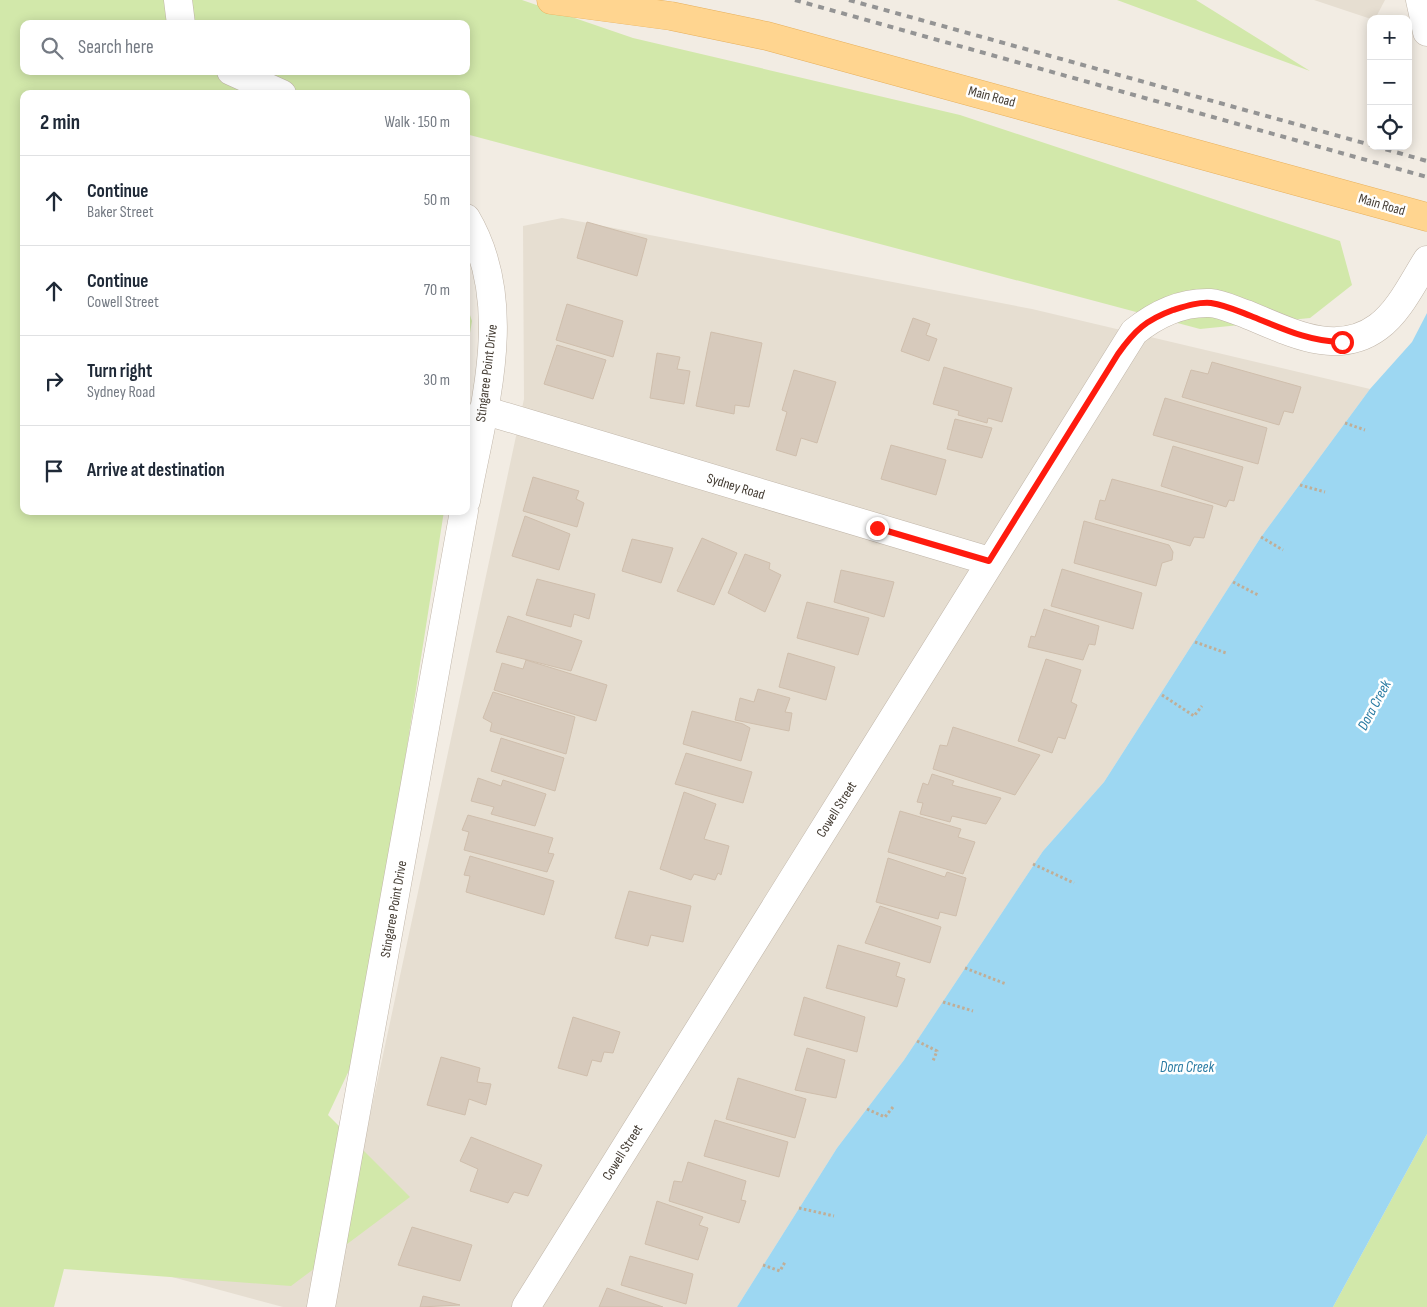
<!DOCTYPE html>
<html lang="en">
<head>
<meta charset="utf-8">
<style>
	:root { --surface:#fff; --page:#f2f2f3; --text:#1f2937; --muted:#747a83; --line:#e0e1e3 }
	body { margin:0; font-family:"Sofia Sans Condensed",sans-serif; background:var(--page); color:var(--text) }
	.controls { position:absolute; right:15px; top:15px; display:grid; overflow:hidden; border-radius:10px; box-shadow:0 2px 12px #0003 }
	.controls button { width:45px; height:45px; display:grid; place-items:center; padding:0; border:0; border-bottom:1px solid var(--line); background:var(--surface); color:var(--text); font:25px sans-serif }
	.stop { position:absolute; width:15px; height:15px; margin:-11px; border:4px solid #ff1b0e; border-radius:50%; background:#fff }
	.stop.end { background:#ff1b0e; border-color:#fff; box-shadow:0 1px 5px #0008 }
	.list { margin:0; padding:0; list-style:none }
	h2 { display:flex; justify-content:space-between; align-items:center; height:65px; margin:0; padding:0 20px; font-size:21px }
	h2 small { font-size:16px; font-weight:400; color:var(--muted) }
	.list li { display:grid; grid-template-columns:32px 1fr auto; gap:15px; align-items:center; box-sizing:border-box; height:90px; padding:0 20px; border-top:1px solid var(--line) }
	.list b { display:block; font-size:19px; white-space:nowrap }
	.list p { margin:0; font-size:16px; white-space:nowrap; color:var(--muted) }
	.list em { font-size:16px; font-style:normal; color:var(--muted) }
	.icon { flex:none; width:28px; height:28px; fill:none; stroke:currentColor; stroke-width:2; stroke-linecap:round; stroke-linejoin:round }
	.map { position:relative; flex:none; width:1427px; height:1307px; overflow:hidden }
	.search { position:absolute; background:var(--surface); box-shadow:0 2px 12px #0003; left:20px; top:20px; width:450px; height:55px; display:flex; align-items:center; gap:12px; box-sizing:border-box; padding:0 18px; border-radius:10px; color:var(--muted); font-size:19px }
	.panel { position:absolute; background:var(--surface); box-shadow:0 2px 12px #0003; left:20px; top:90px; width:450px; height:425px; border-radius:10px }
	.map>svg:first-child { display:block }
	.residential { fill:#e6ded1 }
	.green { fill:#d2e8aa; fill-rule:evenodd }
	.water { fill:#9dd7f2 }
	.building { fill:#d7cabc; stroke:#cfbeac }
	.lines { fill:none; stroke-linecap:round; stroke-linejoin:round }
	.street-casing { stroke:#c1b6a9; stroke-width:29 }
	.primary-casing { stroke:#e7b05d; stroke-width:29 }
	.path { stroke:#c0ae97; stroke-width:3; stroke-dasharray:2.5 2.5; stroke-linecap:butt }
	.street { stroke:#fff; stroke-width:28 }
	.primary { stroke:#ffd590; stroke-width:28 }
	.rail { stroke:#949494; stroke-width:4; stroke-dasharray:6 6; stroke-linecap:butt }
	.route { stroke:#ff1b0e; stroke-width:6 }
	.labels { text-anchor:middle; stroke-width:5; stroke-linejoin:round; paint-order:stroke }
	.street-label { font-size:14px; fill:#443c33; stroke:#fff }
	.water-label { font-size:15px; font-style:italic; fill:#287aa2; stroke:#fff }
</style>
</head>
<body>
<div class="map">
<svg width="1427" height="1307" viewBox="0 0 1427 1307">
	<rect width="100%" height="100%" fill="#f2ece3"/>
	<path class="residential" d="M 1314,0 L 1385,0 L 1375,19 L 1371,19 Z
		M 562,218 L 1032,309 L 1370,389 L 1261,537 L 1104,782 L 1043,851 L 904,1060 L 837,1148 L 737,1307 L 283,1307 L 39,1241 L 366,1134 L 524,399 L 523,226 Z"/>
	<path class="green" d="M 0,0 L 522,0 L 633,38 L 960,115 L 1340,241 L 1352,285 L 1310,318 L 1200,329 L 466,134 L 466,94 L 24,94 L 24,511 L 444,511 L 360,1047 L 328,1115 L 410,1197 L 291,1286 L 64,1269 L 54,1307 L 0,1307 ZM 24,24 L 466,24 L 466,71 L 24,71 Z
		M 1117,0 L 1196,0 L 1310,71 Z
		M 466,303 L 472,321 L 466,357 Z
		M 1427,1134 L 1427,1307 L 1333,1307 Z"/>
	<path class="water" d="M 1427,313 L 1427,1134 L 1333,1307 L 737,1307 L 837,1148 L 904,1060 L 1043,851 L 1104,782 L 1261,537 L 1370,389 L 1412,342 Z"/>
	<path class="building" d="M 587,222 L 647,239 L 637,276 L 577,258 Z
		M 567,304 L 623,321 L 613,357 L 556,340 Z
		M 913,318 L 930,324 L 926,335 L 937,339 L 929,361 L 901,351 Z
		M 711,332 L 762,343 L 749,407 L 735,405 L 734,414 L 696,406 Z
		M 557,345 L 606,360 L 593,399 L 544,384 Z
		M 657,353 L 680,357 L 677,369 L 690,371 L 684,404 L 650,398 Z
		M 1212,362 L 1301,387 L 1293,413 L 1284,411 L 1279,425 L 1182,397 L 1191,370 L 1208,374 Z
		M 944,367 L 1012,388 L 1002,422 L 988,418 L 987,423 L 958,415 L 959,411 L 933,404 Z
		M 794,370 L 836,382 L 817,443 L 801,438 L 796,456 L 776,450 L 787,412 L 782,410 Z
		M 1165,398 L 1267,428 L 1258,464 L 1153,435 Z
		M 955,419 L 992,428 L 982,458 L 947,449 Z
		M 891,445 L 946,460 L 936,495 L 881,479 Z
		M 1173,446 L 1243,467 L 1234,501 L 1229,500 L 1226,507 L 1161,486 Z
		M 533,477 L 579,491 L 576,499 L 584,503 L 577,527 L 523,511 Z
		M 1112,479 L 1213,506 L 1204,538 L 1194,537 L 1190,546 L 1095,519 L 1100,500 L 1105,501 Z
		M 525,516 L 570,534 L 559,570 L 512,556 Z
		M 1084,521 L 1169,545 L 1173,552 L 1172,560 L 1162,563 L 1156,586 L 1074,563 Z
		M 702,538 L 737,553 L 714,605 L 677,591 Z
		M 632,539 L 673,548 L 661,583 L 622,571 Z
		M 745,554 L 770,563 L 769,569 L 781,575 L 765,612 L 728,593 Z
		M 1062,569 L 1142,593 L 1133,629 L 1051,606 Z
		M 841,570 L 894,582 L 884,617 L 834,602 Z
		M 537,579 L 595,594 L 589,619 L 574,614 L 571,627 L 526,615 Z
		M 807,602 L 869,618 L 858,655 L 797,638 Z
		M 1044,609 L 1099,626 L 1095,645 L 1089,644 L 1083,660 L 1028,647 L 1031,636 L 1035,637 Z
		M 508,616 L 582,641 L 571,671 L 496,652 Z
		M 788,653 L 835,667 L 826,700 L 779,687 Z
		M 1046,659 L 1081,670 L 1071,702 L 1077,705 L 1065,739 L 1058,737 L 1052,753 L 1018,741 Z
		M 526,660 L 607,685 L 596,721 L 494,690 L 502,663 L 523,669 Z
		M 758,689 L 790,698 L 785,712 L 792,713 L 789,731 L 735,720 L 740,698 L 754,702 Z
		M 493,692 L 575,717 L 566,754 L 490,731 L 492,723 L 483,718 Z
		M 692,711 L 743,724 L 750,728 L 741,761 L 683,744 Z
		M 953,727 L 1040,755 L 1015,795 L 933,769 L 940,745 L 947,746 Z
		M 501,738 L 564,758 L 555,791 L 491,771 Z
		M 686,753 L 752,772 L 743,803 L 675,784 Z
		M 932,774 L 954,781 L 952,785 L 1001,798 L 986,824 L 952,816 L 950,822 L 920,814 L 923,803 L 917,802 L 923,783 L 928,785 Z
		M 478,778 L 501,786 L 503,780 L 546,794 L 535,826 L 491,814 L 494,807 L 471,801 Z
		M 684,792 L 716,804 L 704,839 L 729,846 L 721,875 L 718,873 L 715,880 L 694,874 L 691,880 L 660,869 Z
		M 900,811 L 961,829 L 958,837 L 975,842 L 963,874 L 888,852 Z
		M 468,815 L 553,838 L 548,853 L 554,854 L 547,872 L 464,850 L 469,832 L 462,830 Z
		M 470,856 L 554,881 L 544,915 L 466,892 L 470,876 L 464,875 Z
		M 888,858 L 945,877 L 947,872 L 966,878 L 956,916 L 940,912 L 938,919 L 876,902 Z
		M 629,891 L 691,906 L 683,942 L 651,935 L 648,946 L 615,938 Z
		M 880,906 L 941,927 L 930,963 L 865,943 Z
		M 838,945 L 900,963 L 896,976 L 905,979 L 897,1007 L 826,988 Z
		M 804,997 L 865,1017 L 857,1052 L 794,1035 Z
		M 573,1017 L 620,1032 L 613,1053 L 604,1052 L 601,1062 L 592,1060 L 587,1076 L 558,1068 Z
		M 807,1048 L 845,1060 L 836,1098 L 795,1090 Z
		M 441,1057 L 480,1068 L 477,1082 L 491,1084 L 486,1105 L 469,1099 L 465,1115 L 427,1105 Z
		M 738,1078 L 806,1099 L 795,1138 L 726,1119 Z
		M 715,1120 L 788,1142 L 779,1177 L 704,1156 Z
		M 471,1137 L 542,1165 L 528,1196 L 514,1192 L 508,1203 L 470,1191 L 478,1169 L 460,1161 Z
		M 688,1162 L 746,1181 L 741,1200 L 746,1201 L 739,1223 L 669,1201 L 674,1181 L 682,1182 Z
		M 657,1201 L 703,1217 L 699,1225 L 708,1228 L 698,1260 L 645,1244 Z
		M 412,1227 L 472,1245 L 460,1281 L 398,1265 Z
		M 630,1256 L 693,1274 L 686,1304 L 621,1285 Z
		M 607,1288 L 663,1307 L 599,1307 Z
		M 423,1296 L 460,1305 L 420,1307 Z"/>
	<g class="lines">
		<defs>
			<path id="street" d="M 178,0 L 181,24
				M 1420,0 L 1427,32
				M 231,71 L 282,94
				M 466,218 C 517,304 483,409 466,501
				M 483,410 L 989,561
				M 321,1307 L 464,511
				M 526,1307 L 1134,332 C 1155,315 1181,302 1210,303 C 1222,304 1234,310 1246,314 C 1288,331 1336,358 1378,327 C 1399,312 1413,282 1427,260"/>
			<path id="primary" d="M 551,0 L 671,16 L 767,36 L 1427,217"/>
		</defs>
		<use href="#street" class="street-casing"/>
		<use href="#primary" class="primary-casing"/>
		<path class="path" d="M 1345,423 L 1365,430
			M 1300,485 L 1325,492
			M 1261,537 L 1283,550
			M 1233,582 L 1258,595
			M 1195,642 L 1226,653
			M 1162,695 L 1194,716 L 1202,706
			M 1033,864 L 1074,883
			M 965,968 L 1006,984
			M 943,1002 L 973,1011
			M 917,1041 L 937,1051 L 933,1061
			M 867,1109 L 885,1117 L 893,1107
			M 799,1208 L 834,1216
			M 763,1265 L 780,1271 L 785,1262"/>
		<use href="#street" class="street"/>
		<use href="#primary" class="primary"/>
		<path class="rail" d="M 795,0 L 1427,177
			M 849,0 L 1371,145
			M 1374,146 L 1427,161"/>
	</g>
	<g class="lines">
		<path class="route" d="M 877,528 L 989,561 L 1118,354 C 1135,330 1146,320 1173,310 C 1186,306 1198,302 1211,303 C 1225,305 1238,311 1251,316 C 1281,328 1310,342 1342,342"/>
	</g>
	<g class="labels">
		<g class="street-label">
			<text transform="translate(992 96) rotate(15)" y="5">Main Road</text>
			<text transform="translate(1382 204) rotate(16)" y="5">Main Road</text>
			<text transform="translate(486 373) rotate(-83)" y="5">Stingaree Point Drive</text>
			<text transform="translate(736 486) rotate(17)" y="5">Sydney Road</text>
			<text transform="translate(836 809) rotate(-58)" y="5">Cowell Street</text>
			<text transform="translate(393 909) rotate(-80)" y="5">Stingaree Point Drive</text>
			<text transform="translate(622 1152) rotate(-58)" y="5">Cowell Street</text>
		</g>
		<g class="water-label">
			<text transform="translate(1374 705) rotate(-62)" y="5">Dora Creek</text>
			<text x="1187" y="1072">Dora Creek</text>
		</g>
	</g>
</svg>
<div class="controls">
<button>+</button>
<button>−</button>
<button><svg class="icon" aria-label="locate" viewBox="0 0 24 24"><circle cx="12" cy="12" r="6"/><path d="M12 2v4M12 18v4M2 12h4M18 12h4"/></svg></button>
</div>
<div class="stop" style="left:1342px;top:342px"></div>
<div class="stop end" style="left:877px;top:528px"></div>
<div class="search"><svg class="icon" aria-label="search" viewBox="0 0 24 24"><circle cx="10" cy="10" r="6"/><path d="M15 15l6 6"/></svg>Search here</div>
<section class="panel">
<h2>2 min<small>Walk · 150 m</small></h2>
<ul class="list">
<li><svg class="icon" aria-label="ahead" viewBox="0 0 24 24"><path d="M12 20V5M6 11l6-6 6 6"/></svg><div><b>Continue</b><p>Baker Street</p></div><em>50 m</em></li>
<li><svg class="icon" aria-label="ahead" viewBox="0 0 24 24"><path d="M12 20V5M6 11l6-6 6 6"/></svg><div><b>Continue</b><p>Cowell Street</p></div><em>70 m</em></li>
<li><svg class="icon" aria-label="right" viewBox="0 0 24 24"><path d="M7 20v-9h11M14 6l5 5-5 5"/></svg><div><b>Turn right</b><p>Sydney Road</p></div><em>30 m</em></li>
<li><svg class="icon" aria-label="arrive" viewBox="0 0 24 24"><path d="M6 21V4h12l-3 4 3 4H6"/></svg><div><b>Arrive at destination</b></div></li>
</ul>
</section>
</div>
</body>
</html>
